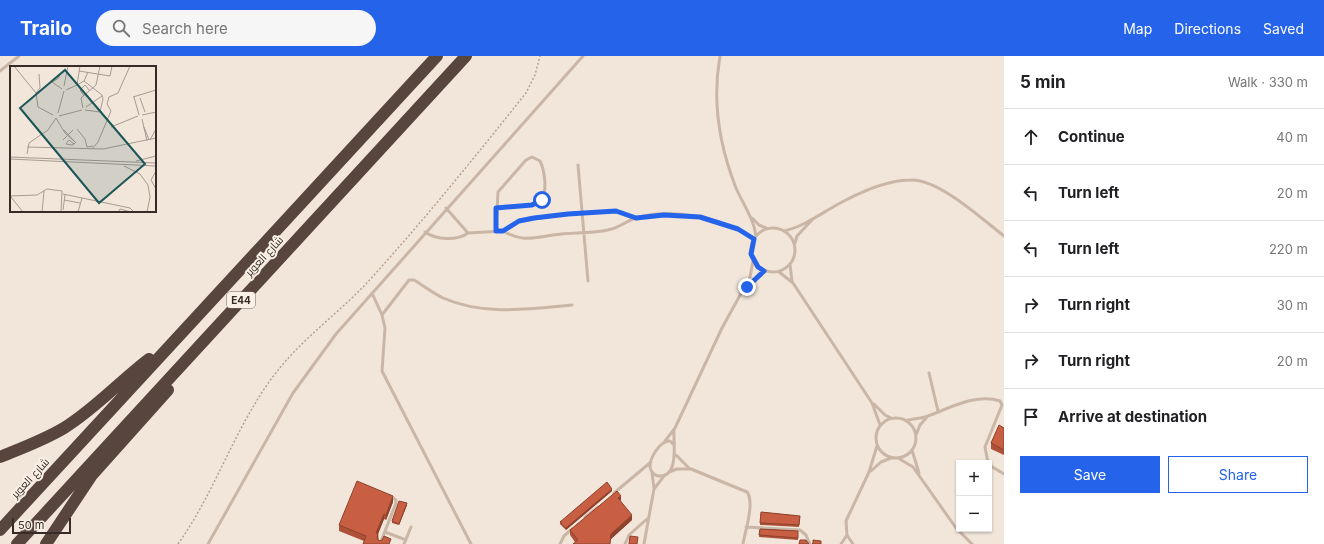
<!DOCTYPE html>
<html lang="en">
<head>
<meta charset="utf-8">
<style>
	:root { --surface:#fff; --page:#f6f6f6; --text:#202124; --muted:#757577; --line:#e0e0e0; --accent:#2563eb }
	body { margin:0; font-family:Inter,Cairo,sans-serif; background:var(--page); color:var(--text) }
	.controls { position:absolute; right:12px; bottom:12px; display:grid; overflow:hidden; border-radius:0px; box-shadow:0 1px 3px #0004 }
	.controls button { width:36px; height:36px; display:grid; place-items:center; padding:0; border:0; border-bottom:1px solid var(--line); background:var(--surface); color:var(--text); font:20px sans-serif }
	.scale { position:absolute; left:12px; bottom:10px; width:59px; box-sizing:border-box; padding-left:4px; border:2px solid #362b27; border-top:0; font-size:11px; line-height:14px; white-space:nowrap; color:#362b27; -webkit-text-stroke:3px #faf0e6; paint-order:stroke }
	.stop { position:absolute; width:12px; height:12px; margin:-9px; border:3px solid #2563eb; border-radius:50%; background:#fff }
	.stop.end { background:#2563eb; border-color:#fff; box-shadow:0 1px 4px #0008 }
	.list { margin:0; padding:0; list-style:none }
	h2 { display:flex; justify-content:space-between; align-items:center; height:52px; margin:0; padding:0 16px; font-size:17px }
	h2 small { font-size:13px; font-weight:400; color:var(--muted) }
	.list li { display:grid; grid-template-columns:26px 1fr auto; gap:12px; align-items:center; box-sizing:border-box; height:56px; padding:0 16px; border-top:1px solid var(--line) }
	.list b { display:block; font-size:15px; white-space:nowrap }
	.list em { font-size:13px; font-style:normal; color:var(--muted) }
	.actions { display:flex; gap:8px; padding:12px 16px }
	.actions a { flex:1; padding:9px 0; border:1px solid var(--accent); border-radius:0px; text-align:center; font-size:14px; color:var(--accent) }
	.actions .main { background:var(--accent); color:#fff }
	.icon { flex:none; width:22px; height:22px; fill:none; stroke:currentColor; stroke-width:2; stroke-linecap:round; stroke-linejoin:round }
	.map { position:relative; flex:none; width:1004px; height:488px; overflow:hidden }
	header { display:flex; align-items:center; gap:24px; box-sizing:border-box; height:56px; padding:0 20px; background:var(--accent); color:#fff }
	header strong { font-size:19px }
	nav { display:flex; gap:22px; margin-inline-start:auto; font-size:14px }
	.search { width:280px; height:36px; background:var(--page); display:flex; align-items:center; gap:10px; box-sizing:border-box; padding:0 14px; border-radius:22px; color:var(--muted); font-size:15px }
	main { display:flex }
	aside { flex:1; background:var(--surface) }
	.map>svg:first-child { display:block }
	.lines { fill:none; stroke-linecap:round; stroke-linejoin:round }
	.path { stroke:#b6a090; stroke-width:1.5; stroke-dasharray:2 2; stroke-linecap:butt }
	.lane { stroke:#cab6a6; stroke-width:3 }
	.highway { stroke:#57453e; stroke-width:12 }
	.wall { fill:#ad5239 }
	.shaded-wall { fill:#8d422e }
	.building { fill:#c95f42; stroke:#8d422e }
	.route { stroke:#2563eb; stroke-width:5 }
	.labels { text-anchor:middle; stroke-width:4; stroke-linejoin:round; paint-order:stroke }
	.shield { fill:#faf0e6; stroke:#716660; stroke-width:1 }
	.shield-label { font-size:10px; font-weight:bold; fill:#362b27 }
	.street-label { font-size:11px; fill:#362b27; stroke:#faf0e6 }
	.inset-road { fill:none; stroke:#a79b92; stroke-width:1 }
	.view { fill:#1c5658; fill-opacity:0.15; stroke:#1c5658; stroke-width:2 }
	.inset-edge { fill:none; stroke:#362b27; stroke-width:2 }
</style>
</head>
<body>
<header>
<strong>Trailo</strong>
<div class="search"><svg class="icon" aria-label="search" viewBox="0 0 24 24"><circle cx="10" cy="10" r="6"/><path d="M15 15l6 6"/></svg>Search here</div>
<nav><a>Map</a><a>Directions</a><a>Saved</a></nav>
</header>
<main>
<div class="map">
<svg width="1004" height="488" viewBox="0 0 1004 488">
	<rect width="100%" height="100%" fill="#f2e6da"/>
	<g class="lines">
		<path class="path" d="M 178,488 C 216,435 235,370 275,318 C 300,285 336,259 365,229 C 421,168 474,102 526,37 L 535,19 L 540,0"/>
		<path class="lane" d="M 720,0 C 712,45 719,89 736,132 C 743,148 754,163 756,180
			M 0,15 L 19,0
			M 578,109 L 588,225
			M 446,152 L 468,177
			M 752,162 L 759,169 L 766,172
			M 636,163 L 616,155 L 567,158 L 519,165 L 503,175 C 522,186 533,182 553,179 C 571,176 590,178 608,174 C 619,172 626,165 636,162 C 673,151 722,162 754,183
			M751 194a22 22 0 1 1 44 0a22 22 0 1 1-44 0Z
			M 496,175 L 498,136 L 526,104 L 532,101 L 540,105 C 545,115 547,134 542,144 L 532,149 L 496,152
			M 784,175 C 806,170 824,155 844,145 C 863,135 890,124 911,124 C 939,123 982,163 1004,180
			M 425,176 C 436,184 457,185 468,177 L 503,175
			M 795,187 L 797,180 L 812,164
			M 790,209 L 792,225
			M 779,216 L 793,227 L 872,347 L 880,369
			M 744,235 L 764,215
			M 372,237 L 382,259 L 385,272 L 382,315 L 471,488
			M 382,259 L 409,224 L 414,224 C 424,230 433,237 443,242 C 484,260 529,253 572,249
			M 929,317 L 938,355
			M 874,348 L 885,359 L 891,362
			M876 382a20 20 0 1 1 40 0a20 20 0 1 1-40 0Z
			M 906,365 C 913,362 921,363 928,360 C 950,352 976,337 1000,345 L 1002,349 L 985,391 L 988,407
			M 916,379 L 920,369 L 927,361
			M 665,385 L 675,372 L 722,272 L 750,221 L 753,205
			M 674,389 L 670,385 C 660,384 647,405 651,414 C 652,417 655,419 658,420 C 680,422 673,386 674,374
			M 912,394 L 919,417
			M 676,399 L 689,412
			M 898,402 L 913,411 L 956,472 L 972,488
			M 989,409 L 1004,418
			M 871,415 L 881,406 L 891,402
			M 669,416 L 677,413 L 691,413 L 747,436 C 755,447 745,475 743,488
			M 652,417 L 654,432
			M 614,437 L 651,406
			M 585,461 L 598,451
			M 746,471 L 800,474 L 806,479 L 810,488
			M 385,476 L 406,484
			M 208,488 L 293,337 L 336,278 L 583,0
			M 380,488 L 396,447 L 396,444 L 390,440
			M 404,488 L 411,471
			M 560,488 L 564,480 L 572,473
			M 625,488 L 629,479 L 647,463
			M 644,488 L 654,433 L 664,420
			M 841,488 L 847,479
			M 853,488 L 847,479 L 846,465 L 869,416 L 877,390"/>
		<path class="highway" d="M 0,401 C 22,392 44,384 64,372 C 95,353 120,325 149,303
			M 0,474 L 437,0
			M 17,488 L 466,0
			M 46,488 L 92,419 L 168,334"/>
	</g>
	<path class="wall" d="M 1004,372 L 1004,399 L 991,393 L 991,387 Z
		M 612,435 L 566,474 L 560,468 L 560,466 Z
		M 621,444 L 620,445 L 632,464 L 611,483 L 575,486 L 570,479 L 570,474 Z
		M 393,446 L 386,464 L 384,463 L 378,478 L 379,485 L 391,488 L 364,485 L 339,475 L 339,469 Z
		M 407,449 L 399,469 L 392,467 L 392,465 Z
		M 761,456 L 800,460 L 799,471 L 760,469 Z
		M 760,473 L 798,475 L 798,484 L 759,481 Z"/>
	<path class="shaded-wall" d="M 612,433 L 612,435 L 566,474 L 566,472 Z
		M 393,440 L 393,446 L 386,464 L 386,459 Z
		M 621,440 L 621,444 L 618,447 L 618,442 Z
		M 407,447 L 407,449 L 399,469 L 399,468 Z
		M 384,458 L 384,463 L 376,483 L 376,477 Z
		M 632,459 L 632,464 L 611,483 L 610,488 L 611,478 Z"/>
	<path class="building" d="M 999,369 L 1004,372 L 1004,394 L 991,387 Z
		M 357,425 L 393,440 L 386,459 L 384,458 L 376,477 L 378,478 L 377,482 L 379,485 L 382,484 L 384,480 L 391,483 L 389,488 L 363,488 L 366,480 L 339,469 Z
		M 607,426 L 612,433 L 566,472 L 565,472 L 560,466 Z
		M 617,435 L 621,440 L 618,442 L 632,459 L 611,478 L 610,488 L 573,488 L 578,484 L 570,474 Z
		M 399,445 L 407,447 L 399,468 L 392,465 Z
		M 761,456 L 800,460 L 799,469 L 760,467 Z
		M 760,473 L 798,475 L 798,482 L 759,479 Z
		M 630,480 L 638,481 L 637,488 L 629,488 Z
		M 800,484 L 806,484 L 809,488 L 799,488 Z
		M 813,484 L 821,485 L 821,488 L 812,488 L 813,487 Z"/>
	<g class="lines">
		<path class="route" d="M 542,144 L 532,149 L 496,152 L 496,175 L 503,175 L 519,165 L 534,162 L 568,158 L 616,155 L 636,162 L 664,159 L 700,161 L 738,173 L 754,183 L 751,198 L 758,211 L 764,215 L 747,231"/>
	</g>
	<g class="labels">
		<rect class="shield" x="227" y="236" width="28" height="16" rx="3"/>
		<g class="shield-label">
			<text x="241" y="248">E44</text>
		</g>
		<g class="street-label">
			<text transform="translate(264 200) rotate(-47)" y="4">شارع العوير</text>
			<text transform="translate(30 422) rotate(-47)" y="4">شارع العوير</text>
		</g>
	</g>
	<g transform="translate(10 10)">
		<rect width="146" height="146" fill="#f2e6da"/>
		<path class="inset-road" d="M 4,0 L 26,27 L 28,41 L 43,49M 69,5 L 100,10 L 102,0M 49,8 L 49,12 L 42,16 L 52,23M 74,15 L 92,29 L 93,33 L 90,46 L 75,44M 67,19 L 74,15 L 78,6M 54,20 L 58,0M 56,24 L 67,19 L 70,0M 26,27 L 30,22 L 29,8M 74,30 L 70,24 L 75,19 L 80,25M 123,31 L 146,24M 124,31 L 129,49M 130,32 L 135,46M 76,41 L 92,30M 73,42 L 71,32 L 86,19 L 90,0M 48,47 L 54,25M 132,49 L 146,46M 49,50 L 72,44M 46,52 L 55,67 L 65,76 L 54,64M 132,53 L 137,75M 101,61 L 128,50M 134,61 L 139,74M 67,63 L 75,73 L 77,81 L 83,80M 53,74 L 63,64M 140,74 L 146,63M 64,78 L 59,74 L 56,78 L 62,79 L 63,79 L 66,76M 17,81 L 93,83 L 146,72M 82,83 L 88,76 L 101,45 L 97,38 L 99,31 L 108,27 L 120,0M 17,88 L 19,77 L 38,64 L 46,52M 0,91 L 146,97M 0,93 L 146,100M 126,95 L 146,90M 114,100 L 130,108 L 138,119 L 140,131 L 137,146M 146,105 L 141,114 L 146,123M 53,128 L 120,142 L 124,146M 0,130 L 27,129 L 37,123 L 52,125 L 51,146M 1,131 L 13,146M 54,134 L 70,137M 53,144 L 55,129M 32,146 L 34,125M 68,146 L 72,132M 108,146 L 110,143 L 121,146"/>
		<path class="view" d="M 55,4 L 135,98 L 89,137 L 10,42 Z"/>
		<rect width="146" height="146" class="inset-edge"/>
	</g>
</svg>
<div class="controls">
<button>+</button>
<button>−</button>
</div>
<div class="scale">50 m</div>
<div class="stop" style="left:542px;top:144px"></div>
<div class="stop end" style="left:747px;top:231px"></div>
</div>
<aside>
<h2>5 min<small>Walk · 330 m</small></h2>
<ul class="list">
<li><svg class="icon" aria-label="ahead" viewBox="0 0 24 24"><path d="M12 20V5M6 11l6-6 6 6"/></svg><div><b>Continue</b></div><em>40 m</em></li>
<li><svg class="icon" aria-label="left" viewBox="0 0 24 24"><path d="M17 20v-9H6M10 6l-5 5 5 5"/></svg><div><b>Turn left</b></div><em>20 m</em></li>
<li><svg class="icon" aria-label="left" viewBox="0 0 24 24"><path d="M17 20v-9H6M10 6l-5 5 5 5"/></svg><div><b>Turn left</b></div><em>220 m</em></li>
<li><svg class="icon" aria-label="right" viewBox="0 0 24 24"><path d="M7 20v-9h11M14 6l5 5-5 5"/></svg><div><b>Turn right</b></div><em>30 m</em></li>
<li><svg class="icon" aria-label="right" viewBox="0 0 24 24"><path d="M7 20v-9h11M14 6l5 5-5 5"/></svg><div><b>Turn right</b></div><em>20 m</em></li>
<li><svg class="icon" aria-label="arrive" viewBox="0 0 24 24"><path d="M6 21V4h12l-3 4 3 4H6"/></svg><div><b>Arrive at destination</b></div></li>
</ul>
<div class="actions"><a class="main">Save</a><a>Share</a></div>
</aside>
</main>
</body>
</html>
